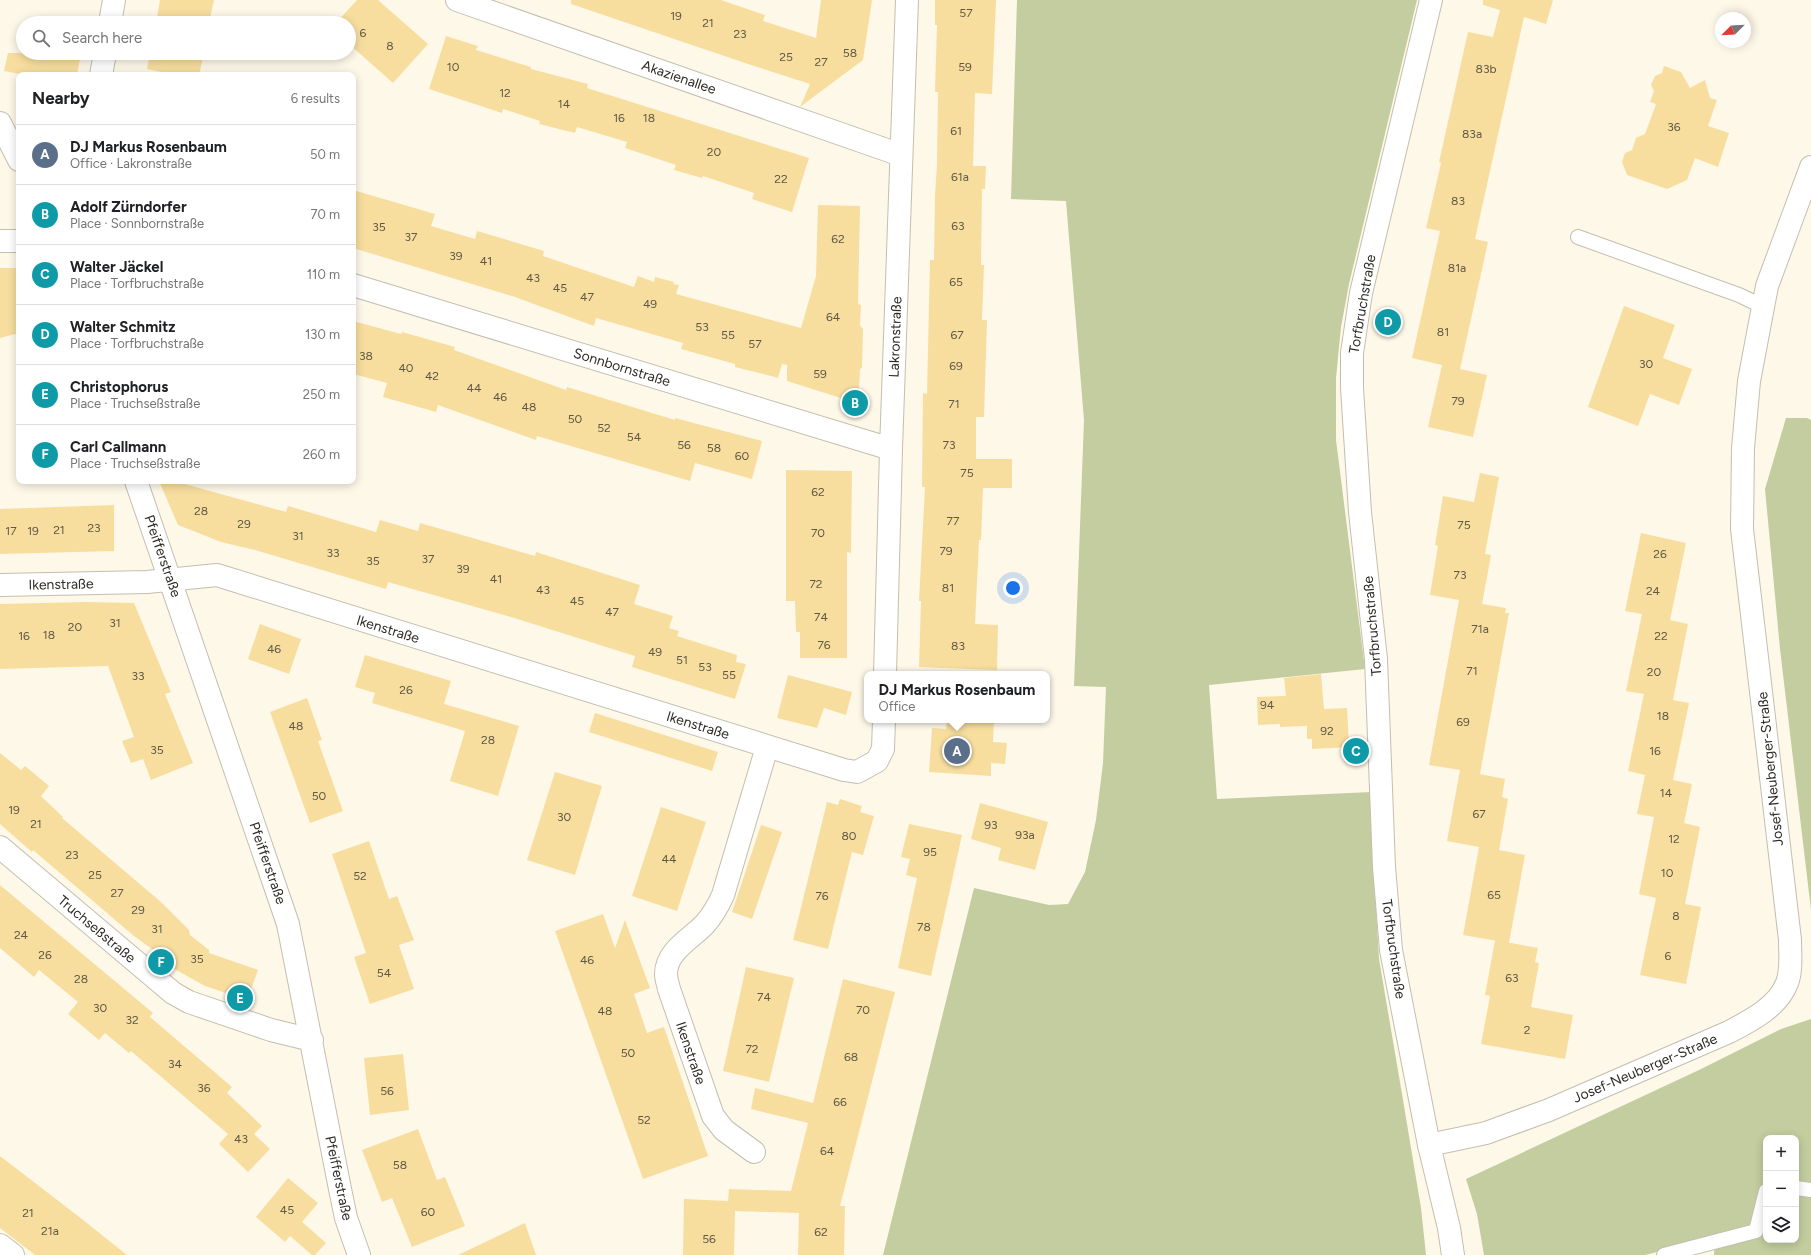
<!DOCTYPE html>
<html lang="en">
<head>
<meta charset="utf-8">
<style>
	:root { --surface:#fff; --page:#f6f6f6; --text:#202124; --muted:#757577; --line:#e0e0e0; --accent:#0b8043 }
	body { margin:0; font-family:Figtree,sans-serif; background:var(--page); color:var(--text) }
	.controls { position:absolute; right:12px; bottom:12px; display:grid; overflow:hidden; border-radius:8px; box-shadow:0 2px 10px #0003 }
	.controls button { width:36px; height:36px; display:grid; place-items:center; padding:0; border:0; border-bottom:1px solid var(--line); background:var(--surface); color:var(--text); font:20px sans-serif }
	.compass { position:absolute; left:1715px; top:12px; width:36px; height:36px; border-radius:50%; background:var(--surface); box-shadow:0 2px 10px #0003; rotate:246deg }
	.you { position:absolute; left:1013px; top:588px; width:14px; height:14px; margin:-10px; border:3px solid #fff; border-radius:50%; background:#1a73e8; box-shadow:0 0 0 6px #1a73e833 }
	.badge { display:grid; place-items:center; width:26px; height:26px; border-radius:50%; background:var(--accent); color:#fff; font-size:13px; font-weight:700 }
	.pin { position:absolute; translate:-50% -50%; border:2px solid #fff; box-shadow:0 1px 4px #0006 }
	.popup { position:absolute; left:864px; top:671px; width:186px; height:52px; box-sizing:border-box; display:grid; place-content:center; border-radius:8px; background:var(--surface); filter:drop-shadow(0 1px 3px #0005); font-size:13px; white-space:nowrap; color:var(--muted) }
	.popup b { font-size:15px; color:var(--text) }
	.popup::after { content:''; position:absolute; left:50%; top:100%; margin-left:-8px; border:8px solid transparent; border-top-color:var(--surface) }
	.list { margin:0; padding:0; list-style:none }
	h2 { display:flex; justify-content:space-between; align-items:center; height:52px; margin:0; padding:0 16px; font-size:17px }
	h2 small { font-size:13px; font-weight:400; color:var(--muted) }
	.list li { display:grid; grid-template-columns:26px 1fr auto; gap:12px; align-items:center; box-sizing:border-box; height:60px; padding:0 16px; border-top:1px solid var(--line) }
	.list b { display:block; font-size:15px; white-space:nowrap }
	.list p { margin:0; font-size:13px; white-space:nowrap; color:var(--muted) }
	.list em { font-size:13px; font-style:normal; color:var(--muted) }
	.icon { flex:none; width:22px; height:22px; fill:none; stroke:currentColor; stroke-width:2; stroke-linecap:round; stroke-linejoin:round }
	.map { position:relative; flex:none; width:1811px; height:1255px; overflow:hidden }
	.search { position:absolute; background:var(--surface); box-shadow:0 2px 10px #0003; left:16px; top:16px; width:340px; height:44px; display:flex; align-items:center; gap:10px; box-sizing:border-box; padding:0 14px; border-radius:22px; color:var(--muted); font-size:15px }
	.panel { position:absolute; background:var(--surface); box-shadow:0 2px 10px #0003; left:16px; top:72px; width:340px; height:412px; border-radius:8px }
	.map>svg:first-child { display:block }
	.green { fill:#c3cd9f; fill-rule:evenodd }
	.building { fill:#f7de9f }
	.lines { fill:none; stroke-linecap:round; stroke-linejoin:round }
	.service-casing { stroke:#c4beaf; stroke-width:16 }
	.minor-casing { stroke:#c4beaf; stroke-width:24 }
	.secondary-casing { stroke:#c4beaf; stroke-width:24 }
	.service { stroke:#fff; stroke-width:14 }
	.minor { stroke:#fff; stroke-width:22 }
	.secondary { stroke:#fff; stroke-width:22 }
	.labels { text-anchor:middle; stroke-width:3; stroke-linejoin:round; paint-order:stroke }
	.number-label { font-size:12px; fill:#605844 }
	.street-label { font-size:14px; fill:#2e2b26; stroke:#fff }
</style>
</head>
<body>
<div class="map">
<svg width="1811" height="1255" viewBox="0 0 1811 1255">
	<rect width="100%" height="100%" fill="#fef8e9"/>
	<path class="green" d="M 1017,0 L 1417,0 L 1349,284 L 1341,327 L 1336,378 L 1336,440 L 1365,669 L 1209,685 L 1217,799 L 1372,792 L 1373,858 L 1379,959 L 1403,1100 L 1421,1208 L 1426,1255 L 883,1255 L 974,888 L 1049,905 L 1068,904 L 1085,872 L 1096,820 L 1103,763 L 1106,687 L 1074,686 L 1084,420 L 1066,201 L 1011,199 Z
		M 1786,418 L 1807,418 L 1811,420 L 1811,910 L 1780,649 L 1765,489 Z
		M 1811,1019 L 1811,1255 L 1714,1255 L 1715,1238 L 1645,1255 L 1484,1255 L 1477,1214 L 1466,1179 L 1699,1070 L 1781,1029 ZM 1766,1138 L 1796,1138 L 1796,1240 L 1766,1240 Z"/>
	<path class="building" d="M 160,0 L 214,0 L 209,23 L 156,23 Z
		M 357,0 L 378,0 L 428,44 L 393,83 L 349,44 L 349,23 L 336,23 Z
		M 571,0 L 721,0 L 765,15 L 763,21 L 816,38 L 821,0 L 872,0 L 863,60 L 800,107 L 810,84 L 748,64 L 571,4 Z
		M 935,0 L 996,0 L 992,94 L 975,93 L 973,166 L 986,166 L 985,189 L 982,189 L 981,265 L 984,265 L 982,320 L 987,320 L 984,417 L 976,417 L 976,459 L 1012,459 L 1012,488 L 983,488 L 981,540 L 979,540 L 975,624 L 998,625 L 997,670 L 919,667 L 921,601 L 919,601 L 925,487 L 922,487 L 923,393 L 927,394 L 930,260 L 934,260 L 935,196 L 937,164 L 938,92 L 935,92 L 937,25 L 935,25 Z
		M 1483,0 L 1553,0 L 1546,24 L 1524,17 L 1475,239 L 1488,242 L 1460,369 L 1487,375 L 1473,437 L 1428,427 L 1442,365 L 1412,358 L 1440,231 L 1426,228 L 1441,163 L 1439,162 L 1468,32 L 1493,37 L 1500,10 L 1483,5 Z
		M 446,36 L 478,46 L 476,50 L 531,67 L 531,69 L 588,84 L 587,88 L 809,158 L 792,212 L 752,199 L 754,193 L 703,176 L 702,178 L 674,170 L 676,165 L 625,148 L 627,142 L 577,127 L 575,133 L 539,124 L 540,121 L 503,109 L 502,113 L 429,89 Z
		M 8,53 L 81,53 L 77,75 L 25,75 L 4,71 Z
		M 150,53 L 204,53 L 199,75 L 176,75 L 147,69 Z
		M 1664,66 L 1681,72 L 1690,88 L 1705,80 L 1710,98 L 1717,100 L 1708,126 L 1729,133 L 1718,167 L 1695,158 L 1687,180 L 1667,189 L 1627,175 L 1622,162 L 1625,153 L 1632,150 L 1636,138 L 1645,134 L 1656,104 L 1650,102 L 1654,91 L 1651,85 L 1655,76 L 1662,73 Z
		M 353,190 L 435,214 L 431,226 L 475,239 L 477,231 L 544,251 L 543,256 L 634,287 L 638,276 L 654,282 L 655,277 L 674,282 L 673,284 L 679,285 L 676,294 L 801,328 L 816,276 L 818,205 L 860,206 L 858,304 L 861,305 L 860,325 L 863,329 L 862,368 L 860,369 L 859,390 L 866,406 L 787,381 L 787,365 L 782,364 L 778,378 L 771,376 L 735,367 L 735,364 L 681,349 L 683,343 L 596,318 L 594,326 L 512,296 L 353,248 Z
		M 0,268 L 19,268 L 19,333 L 0,338 Z
		M 1624,306 L 1675,325 L 1663,358 L 1692,369 L 1679,405 L 1650,394 L 1638,426 L 1588,407 Z
		M 353,321 L 401,334 L 402,332 L 455,347 L 454,350 L 566,390 L 567,387 L 675,420 L 675,418 L 762,441 L 752,479 L 695,463 L 690,481 L 537,436 L 536,440 L 438,405 L 436,412 L 383,397 L 387,383 L 353,374 Z
		M 786,470 L 852,471 L 851,553 L 847,552 L 847,658 L 800,658 L 800,632 L 796,632 L 795,601 L 786,601 Z
		M 1480,473 L 1499,477 L 1485,554 L 1491,555 L 1482,604 L 1506,608 L 1505,613 L 1509,613 L 1480,774 L 1505,779 L 1502,797 L 1508,799 L 1499,850 L 1525,855 L 1509,943 L 1463,935 L 1479,847 L 1447,841 L 1460,770 L 1429,765 L 1459,600 L 1430,595 L 1438,546 L 1435,545 L 1443,496 L 1474,502 Z
		M 159,481 L 174,481 L 286,512 L 288,506 L 376,532 L 380,520 L 418,531 L 420,523 L 535,556 L 536,552 L 640,585 L 634,604 L 673,616 L 669,628 L 679,631 L 677,636 L 737,655 L 736,662 L 746,664 L 735,699 L 632,667 L 635,656 L 511,617 L 388,582 L 386,589 L 255,550 L 221,542 L 178,525 Z
		M 114,505 L 114,551 L 0,554 L 0,509 Z
		M 1641,533 L 1686,543 L 1670,620 L 1688,624 L 1673,700 L 1689,703 L 1673,780 L 1692,784 L 1684,823 L 1700,827 L 1685,904 L 1701,907 L 1686,984 L 1640,975 L 1656,898 L 1639,894 L 1654,817 L 1637,814 L 1645,775 L 1628,771 L 1644,694 L 1626,691 L 1642,614 L 1625,611 Z
		M 86,602 L 134,603 L 171,692 L 165,694 L 193,763 L 151,780 L 143,759 L 131,763 L 122,741 L 134,737 L 108,666 L 0,669 L 0,604 Z
		M 260,624 L 301,639 L 289,674 L 248,659 Z
		M 365,655 L 451,681 L 444,704 L 519,726 L 498,796 L 450,781 L 465,731 L 372,703 L 375,693 L 355,687 Z
		M 1321,674 L 1324,709 L 1347,708 L 1349,747 L 1312,749 L 1312,739 L 1307,739 L 1307,726 L 1280,727 L 1280,724 L 1258,725 L 1257,697 L 1286,696 L 1284,678 Z
		M 788,675 L 852,692 L 846,715 L 824,708 L 817,728 L 777,718 Z
		M 307,698 L 322,740 L 318,741 L 343,811 L 310,823 L 270,712 Z
		M 595,713 L 718,752 L 712,771 L 589,732 Z
		M 947,720 L 994,720 L 993,742 L 1007,743 L 1005,764 L 991,763 L 991,776 L 929,772 L 932,728 L 946,729 Z
		M 0,753 L 21,770 L 25,766 L 49,786 L 41,796 L 63,817 L 62,818 L 161,902 L 189,930 L 190,935 L 209,950 L 209,953 L 258,970 L 247,1000 L 205,986 L 171,967 L 156,952 L 134,936 L 33,850 L 32,852 L 0,824 Z
		M 555,772 L 602,786 L 575,875 L 527,860 Z
		M 840,799 L 862,806 L 860,812 L 874,816 L 863,855 L 852,852 L 828,949 L 793,940 L 827,802 L 838,805 Z
		M 980,803 L 1048,822 L 1035,870 L 998,860 L 1001,848 L 971,839 Z
		M 661,807 L 706,822 L 677,911 L 632,896 Z
		M 909,824 L 962,835 L 931,976 L 898,968 L 917,878 L 906,875 L 910,859 L 901,857 Z
		M 761,825 L 782,832 L 752,919 L 732,912 Z
		M 369,841 L 389,899 L 397,896 L 414,940 L 399,945 L 414,989 L 370,1004 L 354,957 L 366,953 L 332,854 Z
		M 0,885 L 153,1013 L 150,1017 L 232,1087 L 227,1093 L 262,1126 L 254,1134 L 270,1149 L 248,1172 L 219,1144 L 228,1134 L 131,1051 L 129,1053 L 105,1033 L 99,1040 L 68,1014 L 78,1002 L 39,970 L 34,977 L 0,948 Z
		M 603,914 L 615,948 L 625,920 L 650,988 L 634,994 L 647,1033 L 664,1027 L 708,1156 L 643,1179 L 555,931 Z
		M 1495,940 L 1538,948 L 1535,962 L 1539,963 L 1531,1007 L 1573,1015 L 1565,1059 L 1481,1044 L 1490,996 L 1485,995 Z
		M 746,967 L 794,978 L 769,1082 L 723,1071 Z
		M 843,979 L 895,992 L 840,1206 L 845,1206 L 844,1255 L 798,1255 L 799,1213 L 735,1211 L 734,1255 L 683,1255 L 684,1199 L 728,1201 L 729,1189 L 791,1191 L 808,1123 L 751,1109 L 755,1088 L 813,1103 Z
		M 403,1054 L 409,1110 L 370,1115 L 364,1058 Z
		M 418,1129 L 437,1180 L 445,1177 L 465,1226 L 412,1247 L 392,1198 L 382,1202 L 362,1150 Z
		M 0,1156 L 78,1216 L 127,1255 L 35,1255 L 0,1228 Z
		M 288,1178 L 318,1203 L 302,1222 L 326,1243 L 315,1255 L 312,1255 L 290,1236 L 285,1242 L 256,1217 Z
		M 525,1223 L 536,1255 L 458,1255 Z"/>
	<g class="lines">
		<defs>
			<path id="service" d="M 1578,237 L 1739,295 L 1764,307
				M 1796,1188 L 1811,1190
				M 1664,1255 L 1756,1231 L 1766,1191"/>
			<path id="minor" d="M 457,0 L 901,155
				M 110,23 L 114,0
				M 101,75 L 105,53
				M 0,123 L 19,160
				M 0,241 L 19,241
				M 353,285 L 891,449
				M 136,481 L 288,924 L 340,1189 L 346,1218 L 359,1255
				M 0,585 L 147,582 L 217,575 L 844,770 L 857,772 L 877,761 L 883,749 L 884,720
				M 885,674 L 891,449 L 907,0
				M 0,847 L 173,993 L 189,1002 L 271,1030 L 312,1040
				M 1429,1145 L 1486,1133 L 1549,1110 L 1729,1032 C 1750,1021 1778,1007 1787,983 C 1792,970 1790,954 1790,940 L 1742,529 L 1743,448 L 1749,381 L 1767,286 L 1811,167
				M 754,1152 L 724,1130 L 713,1116 L 669,989 C 668,984 666,979 666,974 C 666,951 691,939 705,924 C 713,915 718,906 723,895 L 767,747
				M 0,1245 L 13,1255"/>
			<path id="secondary" d="M 1431,0 L 1361,293 L 1352,353 L 1352,388 L 1360,512 L 1376,659 L 1384,867 L 1391,950 L 1429,1145 L 1449,1228 L 1453,1255"/>
		</defs>
		<use href="#service" class="service-casing"/>
		<use href="#minor" class="minor-casing"/>
		<use href="#secondary" class="secondary-casing"/>
		<use href="#service" class="service"/>
		<use href="#minor" class="minor"/>
		<use href="#secondary" class="secondary"/>
	</g>
	<g class="labels">
		<g class="number-label">
			<text x="966" y="17">57</text>
			<text x="676" y="20">19</text>
			<text x="708" y="27">21</text>
			<text x="363" y="37">6</text>
			<text x="740" y="38">23</text>
			<text x="390" y="50">8</text>
			<text x="850" y="57">58</text>
			<text x="786" y="61">25</text>
			<text x="821" y="66">27</text>
			<text x="453" y="71">10</text>
			<text x="965" y="71">59</text>
			<text x="1486" y="73">83b</text>
			<text x="505" y="97">12</text>
			<text x="564" y="108">14</text>
			<text x="619" y="122">16</text>
			<text x="649" y="122">18</text>
			<text x="1674" y="131">36</text>
			<text x="956" y="135">61</text>
			<text x="1472" y="138">83a</text>
			<text x="714" y="156">20</text>
			<text x="960" y="181">61a</text>
			<text x="781" y="183">22</text>
			<text x="1458" y="205">83</text>
			<text x="958" y="230">63</text>
			<text x="379" y="231">35</text>
			<text x="411" y="241">37</text>
			<text x="838" y="243">62</text>
			<text x="456" y="260">39</text>
			<text x="486" y="265">41</text>
			<text x="1457" y="272">81a</text>
			<text x="533" y="282">43</text>
			<text x="956" y="286">65</text>
			<text x="560" y="292">45</text>
			<text x="587" y="301">47</text>
			<text x="650" y="308">49</text>
			<text x="833" y="321">64</text>
			<text x="702" y="331">53</text>
			<text x="1443" y="336">81</text>
			<text x="728" y="339">55</text>
			<text x="957" y="339">67</text>
			<text x="755" y="348">57</text>
			<text x="366" y="360">38</text>
			<text x="1646" y="368">30</text>
			<text x="956" y="370">69</text>
			<text x="406" y="372">40</text>
			<text x="820" y="378">59</text>
			<text x="432" y="380">42</text>
			<text x="474" y="392">44</text>
			<text x="500" y="401">46</text>
			<text x="1458" y="405">79</text>
			<text x="954" y="408">71</text>
			<text x="529" y="411">48</text>
			<text x="575" y="423">50</text>
			<text x="604" y="432">52</text>
			<text x="634" y="441">54</text>
			<text x="684" y="449">56</text>
			<text x="949" y="449">73</text>
			<text x="714" y="452">58</text>
			<text x="742" y="460">60</text>
			<text x="967" y="477">75</text>
			<text x="818" y="496">62</text>
			<text x="201" y="515">28</text>
			<text x="953" y="525">77</text>
			<text x="244" y="528">29</text>
			<text x="1464" y="529">75</text>
			<text x="94" y="532">23</text>
			<text x="59" y="534">21</text>
			<text x="11" y="535">17</text>
			<text x="33" y="535">19</text>
			<text x="818" y="537">70</text>
			<text x="298" y="540">31</text>
			<text x="946" y="555">79</text>
			<text x="333" y="557">33</text>
			<text x="1660" y="558">26</text>
			<text x="428" y="563">37</text>
			<text x="373" y="565">35</text>
			<text x="463" y="573">39</text>
			<text x="1460" y="579">73</text>
			<text x="496" y="583">41</text>
			<text x="816" y="588">72</text>
			<text x="948" y="592">81</text>
			<text x="543" y="594">43</text>
			<text x="1653" y="595">24</text>
			<text x="577" y="605">45</text>
			<text x="612" y="616">47</text>
			<text x="821" y="621">74</text>
			<text x="115" y="627">31</text>
			<text x="75" y="631">20</text>
			<text x="1480" y="633">71a</text>
			<text x="49" y="639">18</text>
			<text x="24" y="640">16</text>
			<text x="1661" y="640">22</text>
			<text x="824" y="649">76</text>
			<text x="958" y="650">83</text>
			<text x="274" y="653">46</text>
			<text x="655" y="656">49</text>
			<text x="682" y="664">51</text>
			<text x="705" y="671">53</text>
			<text x="1472" y="675">71</text>
			<text x="1654" y="676">20</text>
			<text x="729" y="679">55</text>
			<text x="138" y="680">33</text>
			<text x="406" y="694">26</text>
			<text x="1267" y="709">94</text>
			<text x="1663" y="720">18</text>
			<text x="1463" y="726">69</text>
			<text x="296" y="730">48</text>
			<text x="1327" y="735">92</text>
			<text x="488" y="744">28</text>
			<text x="157" y="754">35</text>
			<text x="1655" y="755">16</text>
			<text x="1666" y="797">14</text>
			<text x="319" y="800">50</text>
			<text x="14" y="814">19</text>
			<text x="1479" y="818">67</text>
			<text x="564" y="821">30</text>
			<text x="36" y="828">21</text>
			<text x="991" y="829">93</text>
			<text x="1025" y="839">93a</text>
			<text x="849" y="840">80</text>
			<text x="1674" y="843">12</text>
			<text x="930" y="856">95</text>
			<text x="72" y="859">23</text>
			<text x="669" y="863">44</text>
			<text x="1667" y="877">10</text>
			<text x="95" y="879">25</text>
			<text x="360" y="880">52</text>
			<text x="117" y="897">27</text>
			<text x="1494" y="899">65</text>
			<text x="822" y="900">76</text>
			<text x="138" y="914">29</text>
			<text x="1676" y="920">8</text>
			<text x="924" y="931">78</text>
			<text x="157" y="933">31</text>
			<text x="21" y="939">24</text>
			<text x="45" y="959">26</text>
			<text x="1668" y="960">6</text>
			<text x="197" y="963">35</text>
			<text x="587" y="964">46</text>
			<text x="384" y="977">54</text>
			<text x="1512" y="982">63</text>
			<text x="81" y="983">28</text>
			<text x="764" y="1001">74</text>
			<text x="100" y="1012">30</text>
			<text x="863" y="1014">70</text>
			<text x="605" y="1015">48</text>
			<text x="132" y="1024">32</text>
			<text x="1527" y="1034">2</text>
			<text x="752" y="1053">72</text>
			<text x="628" y="1057">50</text>
			<text x="851" y="1061">68</text>
			<text x="175" y="1068">34</text>
			<text x="204" y="1092">36</text>
			<text x="387" y="1095">56</text>
			<text x="840" y="1106">66</text>
			<text x="644" y="1124">52</text>
			<text x="241" y="1143">43</text>
			<text x="827" y="1155">64</text>
			<text x="400" y="1169">58</text>
			<text x="287" y="1214">45</text>
			<text x="428" y="1216">60</text>
			<text x="28" y="1217">21</text>
			<text x="50" y="1235">21a</text>
			<text x="821" y="1236">62</text>
			<text x="709" y="1243">56</text>
		</g>
		<g class="street-label">
			<text transform="translate(679 77) rotate(19)" y="5">Akazienallee</text>
			<text transform="translate(1362 304) rotate(-80)" y="5">Torfbruchstraße</text>
			<text transform="translate(895 337) rotate(-88)" y="5">Lakronstraße</text>
			<text transform="translate(622 367) rotate(17)" y="5">Sonnbornstraße</text>
			<text transform="translate(163 556) rotate(71)" y="5">Pfeifferstraße</text>
			<text transform="translate(61 584) rotate(-1)" y="5">Ikenstraße</text>
			<text transform="translate(1372 626) rotate(-95)" y="5">Torfbruchstraße</text>
			<text transform="translate(388 629) rotate(17)" y="5">Ikenstraße</text>
			<text transform="translate(698 725) rotate(17)" y="5">Ikenstraße</text>
			<text transform="translate(1770 769) rotate(-96)" y="5">Josef-Neuberger-Straße</text>
			<text transform="translate(268 863) rotate(71)" y="5">Pfeifferstraße</text>
			<text transform="translate(97 929) rotate(40)" y="5">Truchseßstraße</text>
			<text transform="translate(1394 949) rotate(82)" y="5">Torfbruchstraße</text>
			<text transform="translate(691 1053) rotate(71)" y="5">Ikenstraße</text>
			<text transform="translate(1645 1068) rotate(-23)" y="5">Josef-Neuberger-Straße</text>
			<text transform="translate(339 1178) rotate(78)" y="5">Pfeifferstraße</text>
		</g>
	</g>
</svg>
<div class="controls">
<button>+</button>
<button>−</button>
<button><svg class="icon" aria-label="layers" viewBox="0 0 24 24"><path d="M12 4l9 5-9 5-9-5zM3 14l9 5 9-5"/></svg></button>
</div>
<svg class="compass" viewBox="-18 -18 36 36"><path d="M0-13l5 13h-10z" fill="#e53935"/><path d="M0 13l5-13h-10z" fill="#757577"/></svg>
<div class="you"></div>
<div class="pin badge" style="left:957px;top:751px;background:#5c6f8a">A</div>
<div class="popup"><b>DJ Markus Rosenbaum</b>Office</div>
<div class="pin badge" style="left:855px;top:403px;background:#0f9aa8">B</div>
<div class="pin badge" style="left:1356px;top:751px;background:#0f9aa8">C</div>
<div class="pin badge" style="left:1388px;top:322px;background:#0f9aa8">D</div>
<div class="pin badge" style="left:240px;top:998px;background:#0f9aa8">E</div>
<div class="pin badge" style="left:161px;top:962px;background:#0f9aa8">F</div>
<div class="search"><svg class="icon" aria-label="search" viewBox="0 0 24 24"><circle cx="10" cy="10" r="6"/><path d="M15 15l6 6"/></svg>Search here</div>
<section class="panel">
<h2>Nearby<small>6 results</small></h2>
<ul class="list">
<li><span class="badge" style="background:#5c6f8a">A</span><div><b>DJ Markus Rosenbaum</b><p>Office · Lakronstraße</p></div><em>50 m</em></li>
<li><span class="badge" style="background:#0f9aa8">B</span><div><b>Adolf Zürndorfer</b><p>Place · Sonnbornstraße</p></div><em>70 m</em></li>
<li><span class="badge" style="background:#0f9aa8">C</span><div><b>Walter Jäckel</b><p>Place · Torfbruchstraße</p></div><em>110 m</em></li>
<li><span class="badge" style="background:#0f9aa8">D</span><div><b>Walter Schmitz</b><p>Place · Torfbruchstraße</p></div><em>130 m</em></li>
<li><span class="badge" style="background:#0f9aa8">E</span><div><b>Christophorus</b><p>Place · Truchseßstraße</p></div><em>250 m</em></li>
<li><span class="badge" style="background:#0f9aa8">F</span><div><b>Carl Callmann</b><p>Place · Truchseßstraße</p></div><em>260 m</em></li>
</ul>
</section>
</div>
</body>
</html>
